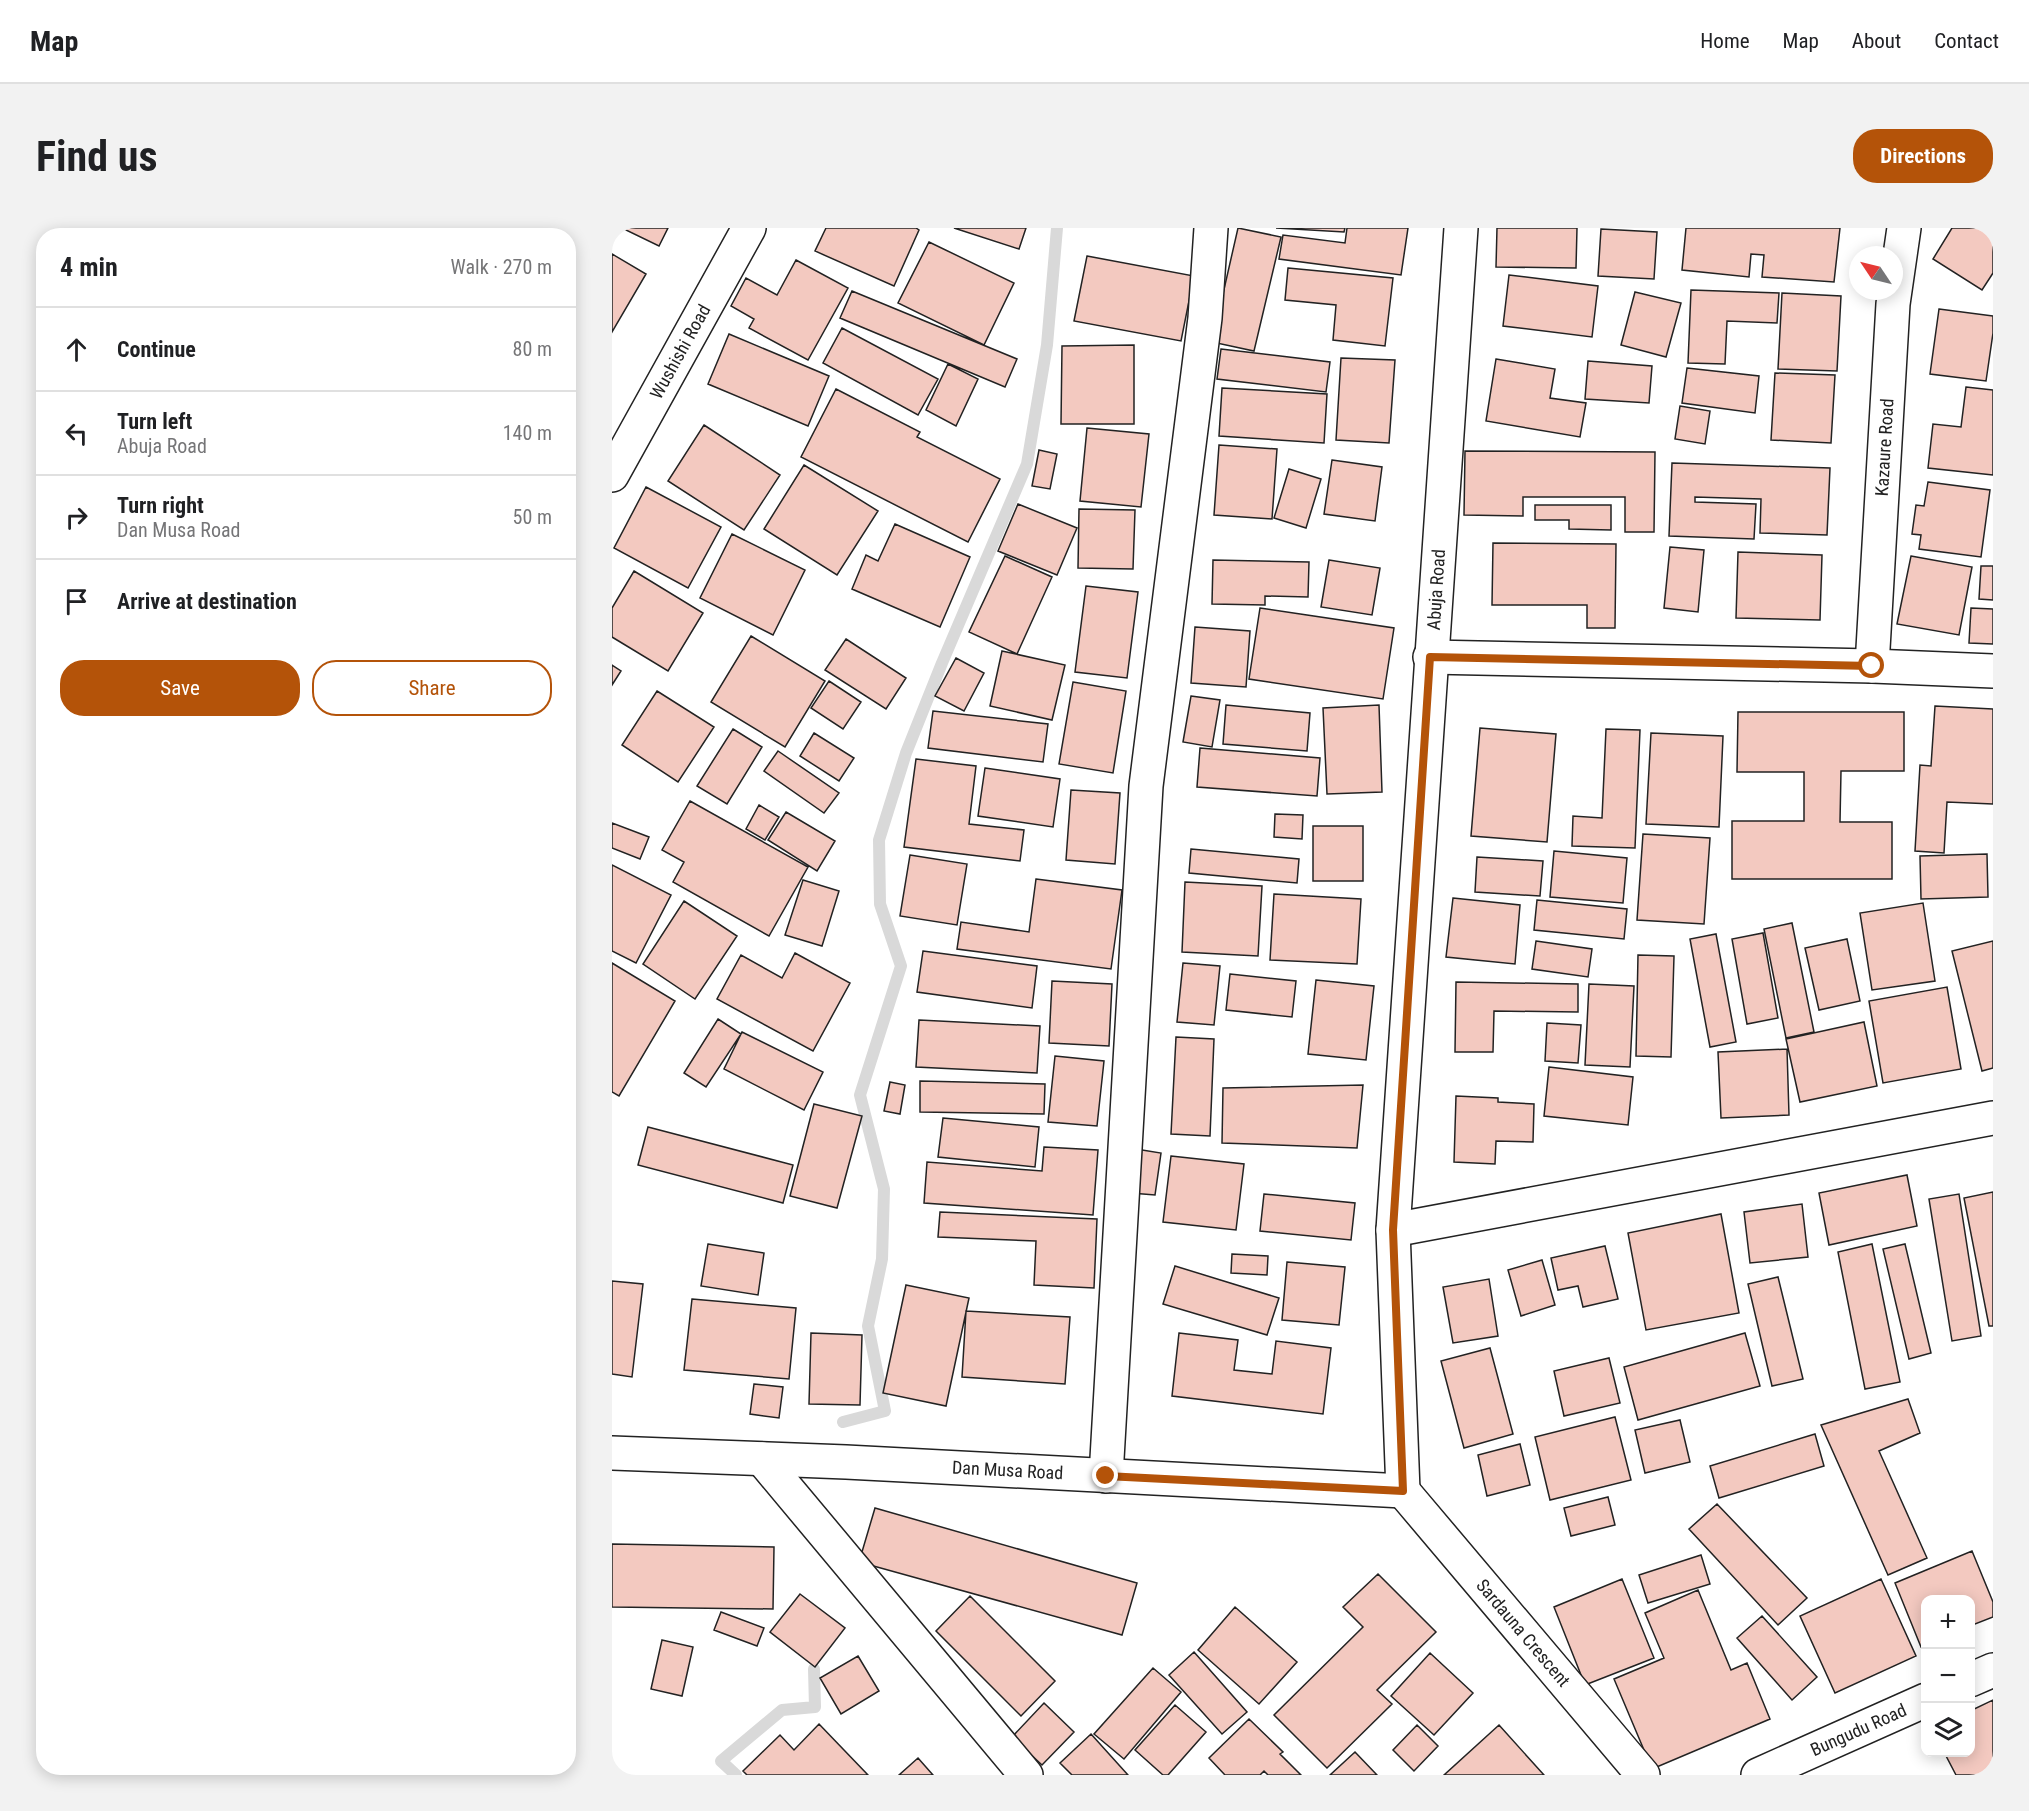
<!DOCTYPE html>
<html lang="en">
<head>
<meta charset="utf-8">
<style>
	:root { --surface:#fff; --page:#f2f2f2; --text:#202124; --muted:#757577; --line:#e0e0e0; --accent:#b45309 }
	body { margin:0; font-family:"Roboto Condensed",sans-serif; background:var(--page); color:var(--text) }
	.controls { position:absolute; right:18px; bottom:18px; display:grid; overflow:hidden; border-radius:12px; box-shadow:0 3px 15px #0003 }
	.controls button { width:54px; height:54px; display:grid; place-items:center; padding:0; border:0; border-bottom:2px solid var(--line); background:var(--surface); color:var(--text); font:30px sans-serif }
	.compass { position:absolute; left:1237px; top:18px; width:54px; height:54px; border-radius:50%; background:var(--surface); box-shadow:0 3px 15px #0003; rotate:305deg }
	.stop { position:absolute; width:18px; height:18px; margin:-14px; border:4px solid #b45309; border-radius:50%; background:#fff }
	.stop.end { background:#b45309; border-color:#fff; box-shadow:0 2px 6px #0008 }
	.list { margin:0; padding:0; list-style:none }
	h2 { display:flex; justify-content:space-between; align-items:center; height:78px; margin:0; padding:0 24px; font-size:26px }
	h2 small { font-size:20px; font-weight:400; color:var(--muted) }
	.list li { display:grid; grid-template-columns:39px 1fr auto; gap:18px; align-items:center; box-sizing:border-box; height:84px; padding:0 24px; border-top:2px solid var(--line) }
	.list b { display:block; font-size:22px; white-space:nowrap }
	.list p { margin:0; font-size:20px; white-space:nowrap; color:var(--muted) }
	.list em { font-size:20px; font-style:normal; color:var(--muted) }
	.actions { display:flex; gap:12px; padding:18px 24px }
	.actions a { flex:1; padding:14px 0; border:2px solid var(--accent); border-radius:24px; text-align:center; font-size:21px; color:var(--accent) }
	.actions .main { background:var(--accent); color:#fff }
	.icon { flex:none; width:33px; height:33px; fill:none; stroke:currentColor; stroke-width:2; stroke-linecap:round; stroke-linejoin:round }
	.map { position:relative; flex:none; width:1381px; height:1547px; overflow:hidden; border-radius:24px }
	header { display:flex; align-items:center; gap:36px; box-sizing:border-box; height:84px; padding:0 30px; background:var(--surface); border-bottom:2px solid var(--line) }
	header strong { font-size:28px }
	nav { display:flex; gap:33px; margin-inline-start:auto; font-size:21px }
	.intro { display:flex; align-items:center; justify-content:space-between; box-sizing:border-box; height:144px; padding:0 36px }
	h1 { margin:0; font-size:42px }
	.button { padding:15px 27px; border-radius:24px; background:var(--accent); color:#fff; font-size:21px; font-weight:700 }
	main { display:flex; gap:36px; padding:0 36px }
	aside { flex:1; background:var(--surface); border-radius:24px; box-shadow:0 3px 15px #0003 }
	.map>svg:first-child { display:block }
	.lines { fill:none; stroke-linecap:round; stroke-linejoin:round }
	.stream { stroke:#d9d9d9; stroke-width:12 }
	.building { fill:#f3c9c0; stroke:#222; stroke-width:1.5 }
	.minor-casing { stroke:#222; stroke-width:36 }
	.minor { stroke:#fff; stroke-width:33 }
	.route { stroke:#b45309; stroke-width:8 }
	.labels { text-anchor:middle; stroke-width:4.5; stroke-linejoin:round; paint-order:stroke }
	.street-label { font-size:18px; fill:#222; stroke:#fff }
</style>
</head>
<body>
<header>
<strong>Map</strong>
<nav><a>Home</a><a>Map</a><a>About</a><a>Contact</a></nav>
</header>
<div class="intro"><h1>Find us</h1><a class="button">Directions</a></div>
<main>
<aside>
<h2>4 min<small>Walk · 270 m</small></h2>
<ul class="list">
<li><svg class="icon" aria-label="ahead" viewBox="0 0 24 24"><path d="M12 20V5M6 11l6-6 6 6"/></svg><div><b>Continue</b></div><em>80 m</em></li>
<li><svg class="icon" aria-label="left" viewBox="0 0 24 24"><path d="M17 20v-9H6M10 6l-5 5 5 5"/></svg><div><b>Turn left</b><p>Abuja Road</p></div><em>140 m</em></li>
<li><svg class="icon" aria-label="right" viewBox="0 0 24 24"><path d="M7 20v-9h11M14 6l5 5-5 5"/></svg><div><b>Turn right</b><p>Dan Musa Road</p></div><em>50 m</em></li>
<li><svg class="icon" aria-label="arrive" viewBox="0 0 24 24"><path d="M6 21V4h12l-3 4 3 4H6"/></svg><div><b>Arrive at destination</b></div></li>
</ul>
<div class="actions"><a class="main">Save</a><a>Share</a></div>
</aside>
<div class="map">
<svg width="1381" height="1547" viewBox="0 0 1381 1547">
	<rect width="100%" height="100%" fill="#fff"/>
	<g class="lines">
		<path class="stream" d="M 231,1194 L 273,1183 L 256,1098 L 270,1031 L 272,961 L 248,867 L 289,738 L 268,676 L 267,612 L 294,525 L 330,435 L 415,236 L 435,117 L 445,0
			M 124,1547 L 109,1533 L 170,1482 L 203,1479 L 202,1441"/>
	</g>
	<path class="building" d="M 10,0 L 56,0 L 47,18 Z
		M 214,0 L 304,0 L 307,2 L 282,58 L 203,23 Z
		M 342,0 L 414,0 L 407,21 Z
		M 626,0 L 669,9 L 642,123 L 600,114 Z
		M 664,0 L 733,0 L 732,4 Z
		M 735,0 L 796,0 L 789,47 L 667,31 L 671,7 L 733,15 Z
		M 885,0 L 965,0 L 964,40 L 884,39 Z
		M 1074,0 L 1228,0 L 1222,54 L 1150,49 L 1152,27 L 1139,26 L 1137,49 L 1070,42 Z
		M 1340,0 L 1381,0 L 1381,45 L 1370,62 L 1321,31 Z
		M 989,1 L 1045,4 L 1042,51 L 986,48 Z
		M 317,14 L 402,55 L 372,117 L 286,75 Z
		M 0,26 L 34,46 L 0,104 Z
		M 475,28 L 582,48 L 569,113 L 462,93 Z
		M 184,32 L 236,60 L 196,132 L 137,100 L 142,91 L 119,78 L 134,50 L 165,67 Z
		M 676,40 L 781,50 L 773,118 L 721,112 L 724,77 L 673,72 Z
		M 897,47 L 986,58 L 980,109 L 891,98 Z
		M 1079,62 L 1167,65 L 1165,95 L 1115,93 L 1113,136 L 1076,135 Z
		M 240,63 L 405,131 L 393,159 L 228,90 Z
		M 1023,64 L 1069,75 L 1054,129 L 1009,117 Z
		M 1170,65 L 1229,68 L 1225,143 L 1166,141 Z
		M 1327,81 L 1381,88 L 1381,105 L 1374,153 L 1318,146 Z
		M 230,100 L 326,151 L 306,187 L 211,135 Z
		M 117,106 L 217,148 L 196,198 L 96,156 Z
		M 522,117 L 522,196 L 449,196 L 450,118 Z
		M 609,121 L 718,134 L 714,164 L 605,151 Z
		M 729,130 L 783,132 L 777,215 L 724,212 Z
		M 884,131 L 943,141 L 938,170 L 974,175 L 968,209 L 874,193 Z
		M 976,133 L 1040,138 L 1037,175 L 973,171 Z
		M 336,136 L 366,151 L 344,198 L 314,182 Z
		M 1075,140 L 1147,148 L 1143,185 L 1070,175 Z
		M 1163,145 L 1223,147 L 1219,215 L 1159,212 Z
		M 1354,159 L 1381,162 L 1381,247 L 1316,240 L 1321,196 L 1349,199 Z
		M 610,160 L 715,166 L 712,215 L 607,208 Z
		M 224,161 L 308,204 L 305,209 L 388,251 L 356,314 L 189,229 Z
		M 1068,178 L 1098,183 L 1093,216 L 1063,211 Z
		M 92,197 L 168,247 L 132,302 L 56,253 Z
		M 475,200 L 537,206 L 529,279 L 468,273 Z
		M 607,217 L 665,221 L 660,291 L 602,287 Z
		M 427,222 L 445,226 L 438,261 L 420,258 Z
		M 853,223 L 1043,224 L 1042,304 L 1013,304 L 1013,269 L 911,269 L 911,288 L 852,287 Z
		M 720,232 L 770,239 L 763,293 L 712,286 Z
		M 1060,235 L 1218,240 L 1215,307 L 1148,305 L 1149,271 L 1083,269 L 1083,274 L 1144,276 L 1142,311 L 1057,308 Z
		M 192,237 L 266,283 L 225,347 L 152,301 Z
		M 677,241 L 709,251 L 694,300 L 662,290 Z
		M 1316,254 L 1378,262 L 1369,329 L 1307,321 L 1309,307 L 1300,306 L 1304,277 L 1312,278 Z
		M 34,259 L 109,299 L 76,360 L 2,320 Z
		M 406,276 L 465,300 L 445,347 L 386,323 Z
		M 923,277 L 999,277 L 999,302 L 957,301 L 957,292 L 923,292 Z
		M 467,281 L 523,282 L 521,341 L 466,340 Z
		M 283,296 L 358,329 L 328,399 L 240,361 L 254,327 L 266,333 Z
		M 120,306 L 193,342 L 161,407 L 88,370 Z
		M 881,315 L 1004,316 L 1003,400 L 975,400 L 975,377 L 880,377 Z
		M 1058,319 L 1092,322 L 1086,384 L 1052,380 Z
		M 1126,324 L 1210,327 L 1208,392 L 1124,390 Z
		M 393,328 L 440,349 L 405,426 L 357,404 Z
		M 1299,328 L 1360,339 L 1347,407 L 1285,396 Z
		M 601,332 L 697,334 L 696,369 L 653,368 L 653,377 L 600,376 Z
		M 717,332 L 768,340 L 760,387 L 709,379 Z
		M 1369,338 L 1381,338 L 1381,372 L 1367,371 Z
		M 22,343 L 91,385 L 56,443 L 0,409 L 0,380 Z
		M 474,358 L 526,364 L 515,450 L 463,444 Z
		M 648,380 L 782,400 L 771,471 L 637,451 Z
		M 1359,380 L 1381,381 L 1381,416 L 1357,415 Z
		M 583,399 L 638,403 L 634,459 L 579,455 Z
		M 139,408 L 213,453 L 173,519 L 99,474 Z
		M 234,411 L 294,450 L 274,481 L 213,442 Z
		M 390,423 L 453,437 L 440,492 L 378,478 Z
		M 344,430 L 372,445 L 352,483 L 323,468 Z
		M 0,437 L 9,443 L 0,457 Z
		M 217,453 L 249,474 L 231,501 L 199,480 Z
		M 461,454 L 514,463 L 501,545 L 447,536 Z
		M 45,463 L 102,499 L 66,554 L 10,517 Z
		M 579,468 L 608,472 L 600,519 L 571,514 Z
		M 614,477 L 698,485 L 695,523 L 611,516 Z
		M 767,477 L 770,564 L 715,566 L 711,480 Z
		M 1323,478 L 1381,481 L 1381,576 L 1335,574 L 1332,625 L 1303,623 L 1308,537 L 1319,538 Z
		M 321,483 L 436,496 L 431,534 L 316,520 Z
		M 1126,484 L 1292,484 L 1292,543 L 1229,543 L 1228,594 L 1280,594 L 1280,651 L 1120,651 L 1120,593 L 1192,593 L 1192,544 L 1125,544 Z
		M 868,500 L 944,506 L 935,614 L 859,608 Z
		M 121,501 L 150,519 L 115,576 L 85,558 Z
		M 994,501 L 1028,502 L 1023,620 L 960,618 L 961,588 L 990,590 Z
		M 202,505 L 242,530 L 227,553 L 188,528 Z
		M 1039,505 L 1111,508 L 1107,599 L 1034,596 Z
		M 588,520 L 708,530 L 705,568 L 585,559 Z
		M 166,523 L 227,565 L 212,585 L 152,543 Z
		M 304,531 L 364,538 L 357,596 L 412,602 L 408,633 L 292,619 Z
		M 373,540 L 448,551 L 441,599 L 366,588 Z
		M 459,562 L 508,565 L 503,636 L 454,632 Z
		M 78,573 L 196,639 L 157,708 L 61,654 L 72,634 L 50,622 Z
		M 147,577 L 167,589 L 153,612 L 134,601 Z
		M 174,584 L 223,613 L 205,643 L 156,612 Z
		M 663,586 L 691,587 L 690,611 L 662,609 Z
		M 0,595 L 37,609 L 28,631 L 0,620 Z
		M 701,598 L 751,598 L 751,653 L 701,653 Z
		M 1031,606 L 1098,610 L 1092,696 L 1025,692 Z
		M 579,621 L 687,631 L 685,655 L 577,645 Z
		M 942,623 L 1015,630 L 1011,675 L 938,669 Z
		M 1375,626 L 1376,669 L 1309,671 L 1308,628 Z
		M 298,627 L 355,636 L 345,697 L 288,688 Z
		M 865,629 L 931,633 L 928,668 L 863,664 Z
		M 0,637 L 59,667 L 24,735 L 0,723 Z
		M 424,651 L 510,662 L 499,741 L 345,721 L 349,694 L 417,704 Z
		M 191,652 L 227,663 L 210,718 L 173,707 Z
		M 573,654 L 650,658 L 646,728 L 570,724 Z
		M 662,666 L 749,671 L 745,736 L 658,732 Z
		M 841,670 L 908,677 L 903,736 L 834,729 Z
		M 925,672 L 1015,681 L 1012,711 L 922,702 Z
		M 72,673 L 125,708 L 83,771 L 31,736 Z
		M 1311,675 L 1323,753 L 1260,762 L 1248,685 Z
		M 1180,695 L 1202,804 L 1174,810 L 1152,701 Z
		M 1151,705 L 1166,790 L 1135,796 L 1120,711 Z
		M 1104,706 L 1124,814 L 1098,819 L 1078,711 Z
		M 1235,711 L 1248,773 L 1207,782 L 1193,720 Z
		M 924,713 L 980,721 L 976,749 L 920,741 Z
		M 1381,713 L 1381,840 L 1370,843 L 1340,723 Z
		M 311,723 L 425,738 L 420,780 L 305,764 Z
		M 183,725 L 238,755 L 201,823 L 105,771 L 129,727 L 170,750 Z
		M 1026,727 L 1062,728 L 1059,829 L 1024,828 Z
		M 0,735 L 63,773 L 7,868 L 0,864 Z
		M 571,735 L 608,738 L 602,797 L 565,794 Z
		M 618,746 L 684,753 L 680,789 L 614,782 Z
		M 704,752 L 762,758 L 754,832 L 696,826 Z
		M 440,753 L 500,756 L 497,818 L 437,815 Z
		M 844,754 L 966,756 L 966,784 L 882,783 L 881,824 L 843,824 Z
		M 977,756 L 1022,758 L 1018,839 L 973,837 Z
		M 1335,759 L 1349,841 L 1271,855 L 1257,773 Z
		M 106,791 L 129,806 L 94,859 L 72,845 Z
		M 307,792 L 428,798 L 425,845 L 304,839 Z
		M 1252,794 L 1265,858 L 1188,874 L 1174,811 Z
		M 935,795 L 969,797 L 966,835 L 933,833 Z
		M 130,804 L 211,844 L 192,882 L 112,841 Z
		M 564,809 L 602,811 L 598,908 L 559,906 Z
		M 1175,821 L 1177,887 L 1109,890 L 1106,824 Z
		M 443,828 L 492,833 L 485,898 L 436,894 Z
		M 937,839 L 1021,849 L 1016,897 L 932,888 Z
		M 308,853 L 433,856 L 432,886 L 308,884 Z
		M 278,854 L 293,857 L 288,886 L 272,883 Z
		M 751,857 L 745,920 L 610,915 L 611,860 Z
		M 844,868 L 886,870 L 886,874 L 922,876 L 921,914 L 884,913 L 883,936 L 842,934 Z
		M 202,876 L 250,888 L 225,980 L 178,968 Z
		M 331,890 L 427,899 L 423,939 L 326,929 Z
		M 36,899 L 181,937 L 171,975 L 26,937 Z
		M 432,919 L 486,922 L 481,987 L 312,975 L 315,934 L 430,943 Z
		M 524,921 L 549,925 L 543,967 L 519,965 Z
		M 559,928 L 632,936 L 624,1002 L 551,994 Z
		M 1295,947 L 1305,998 L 1217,1017 L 1207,965 Z
		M 1381,964 L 1381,1098 L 1377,1098 L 1352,970 Z
		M 652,966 L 743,975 L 739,1012 L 648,1003 Z
		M 1347,966 L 1369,1108 L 1340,1113 L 1317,971 Z
		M 1190,976 L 1196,1029 L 1138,1035 L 1132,984 Z
		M 328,984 L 485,991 L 482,1060 L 422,1057 L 424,1013 L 326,1009 Z
		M 1109,986 L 1127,1085 L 1034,1102 L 1016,1005 Z
		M 96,1016 L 152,1025 L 146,1067 L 89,1058 Z
		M 1260,1016 L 1288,1154 L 1253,1161 L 1226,1024 Z
		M 1293,1016 L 1319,1125 L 1297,1131 L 1271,1021 Z
		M 993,1018 L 1006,1071 L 971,1079 L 966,1058 L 946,1062 L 939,1030 Z
		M 620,1026 L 656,1028 L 655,1047 L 619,1045 Z
		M 930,1032 L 943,1077 L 909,1088 L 896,1042 Z
		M 675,1034 L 733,1039 L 727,1097 L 670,1092 Z
		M 563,1038 L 667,1070 L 655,1107 L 551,1076 Z
		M 1166,1049 L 1191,1151 L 1160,1158 L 1136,1056 Z
		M 877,1051 L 886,1108 L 841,1115 L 831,1059 Z
		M 0,1053 L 31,1056 L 20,1149 L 0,1146 Z
		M 294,1057 L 357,1070 L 334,1178 L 271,1165 Z
		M 80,1071 L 184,1080 L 177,1151 L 72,1142 Z
		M 354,1083 L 458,1089 L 453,1156 L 350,1149 Z
		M 199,1105 L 250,1107 L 248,1177 L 197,1176 Z
		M 567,1105 L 626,1112 L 622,1142 L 660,1146 L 664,1113 L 719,1120 L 711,1186 L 560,1168 Z
		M 1133,1105 L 1148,1158 L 1026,1192 L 1012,1139 Z
		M 878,1120 L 901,1206 L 852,1220 L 829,1133 Z
		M 997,1130 L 1008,1175 L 952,1188 L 942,1143 Z
		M 142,1156 L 171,1159 L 167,1190 L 138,1186 Z
		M 1296,1171 L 1308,1205 L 1267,1223 L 1315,1330 L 1276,1347 L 1209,1197 Z
		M 1003,1189 L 1019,1252 L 938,1272 L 923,1209 Z
		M 1068,1192 L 1078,1234 L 1033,1245 L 1023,1202 Z
		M 1203,1206 L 1212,1238 L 1107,1270 L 1098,1238 Z
		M 908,1216 L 918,1257 L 875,1268 L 866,1227 Z
		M 996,1269 L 1003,1297 L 959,1308 L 952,1280 Z
		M 1105,1276 L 1195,1370 L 1166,1397 L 1077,1301 Z
		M 263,1280 L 525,1355 L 510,1407 L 247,1334 Z
		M 0,1316 L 162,1319 L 161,1381 L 0,1379 Z
		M 1360,1323 L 1381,1374 L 1381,1389 L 1358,1398 L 1358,1372 L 1314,1372 L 1314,1417 L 1309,1419 L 1283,1355 Z
		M 1089,1327 L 1098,1356 L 1036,1375 L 1027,1347 Z
		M 766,1346 L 824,1404 L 765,1462 L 780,1476 L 715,1540 L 662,1487 L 751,1399 L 731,1379 Z
		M 1010,1351 L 1042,1430 L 973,1457 L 942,1379 Z
		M 1269,1351 L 1304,1428 L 1223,1465 L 1188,1388 Z
		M 1086,1362 L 1119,1442 L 1135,1435 L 1158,1491 L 1040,1541 L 1002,1451 L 1052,1430 L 1033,1385 Z
		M 188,1366 L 233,1400 L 203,1439 L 158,1404 Z
		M 358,1368 L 443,1453 L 409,1488 L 324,1403 Z
		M 623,1379 L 685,1434 L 647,1476 L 586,1422 Z
		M 109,1384 L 152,1400 L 145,1418 L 102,1402 Z
		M 1150,1388 L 1205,1449 L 1180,1472 L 1125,1410 Z
		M 50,1412 L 81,1419 L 70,1468 L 39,1461 Z
		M 582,1424 L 635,1484 L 610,1506 L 557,1447 Z
		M 818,1425 L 861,1465 L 822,1507 L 779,1468 Z
		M 246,1428 L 267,1463 L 229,1486 L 208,1450 Z
		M 541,1440 L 569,1464 L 512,1531 L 482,1506 Z
		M 1381,1472 L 1381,1547 L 1344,1547 L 1332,1524 L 1358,1524 L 1358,1483 Z
		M 432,1475 L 462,1504 L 430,1537 L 400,1509 Z
		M 563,1477 L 594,1504 L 556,1547 L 551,1547 L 523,1522 Z
		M 637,1491 L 671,1524 L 668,1526 L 689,1547 L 656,1547 L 652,1543 L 648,1547 L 613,1547 L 597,1530 Z
		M 207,1496 L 256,1547 L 135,1547 L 131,1543 L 168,1507 L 182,1522 Z
		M 805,1497 L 826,1518 L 802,1543 L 781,1522 Z
		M 887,1497 L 932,1547 L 832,1547 Z
		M 479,1506 L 516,1547 L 460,1547 L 448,1535 Z
		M 743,1524 L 765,1547 L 718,1547 Z
		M 306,1530 L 321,1547 L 287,1547 Z"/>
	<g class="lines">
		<defs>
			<g id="minor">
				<path id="s1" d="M 0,247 L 137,0"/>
				<path d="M 818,429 L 1260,438 L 1381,443"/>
				<path id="s2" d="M 1260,438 L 1281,76 L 1292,0"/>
				<path d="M 781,1002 L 1381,890"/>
				<path id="s3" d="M 0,1225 L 234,1234 L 791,1263"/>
				<path d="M 150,1231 L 414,1547"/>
				<path d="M 494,1248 L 534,558 L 593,90 L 599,0"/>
				<path id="s4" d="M 791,1263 L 781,1002 L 849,0"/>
				<path id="s5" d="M 791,1263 L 1031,1547"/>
				<path d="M 1358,1452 L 1381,1442"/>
				<path id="s6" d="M 1146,1547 L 1314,1472"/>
			</g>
		</defs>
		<use href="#minor" class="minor-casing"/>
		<use href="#minor" class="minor"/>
	</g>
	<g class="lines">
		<path class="route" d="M 494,1248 L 791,1263 L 781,1002 L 818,429 L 1260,438"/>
	</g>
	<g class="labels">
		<g class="street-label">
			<text dy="6" stroke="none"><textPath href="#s1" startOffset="141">Wushishi Road</textPath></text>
			<text dy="6" stroke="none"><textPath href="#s2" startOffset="219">Kazaure Road</textPath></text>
			<text dy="6" stroke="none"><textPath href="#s4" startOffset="903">Abuja Road</textPath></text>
			<text dy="6" stroke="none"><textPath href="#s3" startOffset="396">Dan Musa Road</textPath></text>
			<text dy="6" stroke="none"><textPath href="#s5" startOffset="186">Sardauna Crescent</textPath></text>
			<text dy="6" stroke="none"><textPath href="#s6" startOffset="110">Bungudu Road</textPath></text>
		</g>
	</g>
</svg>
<div class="controls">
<button>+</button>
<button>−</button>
<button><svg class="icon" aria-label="layers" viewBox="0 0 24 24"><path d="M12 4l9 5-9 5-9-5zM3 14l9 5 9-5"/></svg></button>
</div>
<svg class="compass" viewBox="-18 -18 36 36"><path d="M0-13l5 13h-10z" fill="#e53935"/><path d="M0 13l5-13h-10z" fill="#757577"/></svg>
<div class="stop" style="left:1260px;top:438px"></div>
<div class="stop end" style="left:494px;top:1248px"></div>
</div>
</main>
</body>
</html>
